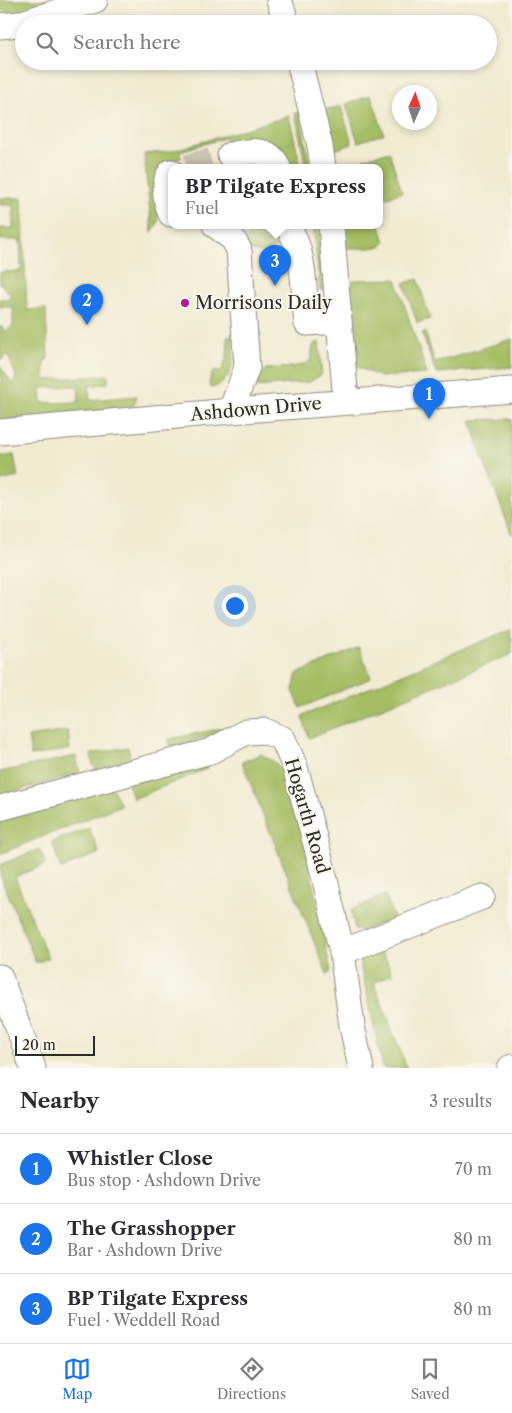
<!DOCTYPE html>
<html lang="en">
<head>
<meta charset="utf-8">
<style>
	:root { --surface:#fff; --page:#f7f7f7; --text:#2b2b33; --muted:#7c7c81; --line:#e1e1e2; --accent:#1a73e8 }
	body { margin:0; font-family:"Libre Caslon Text",serif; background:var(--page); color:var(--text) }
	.compass { position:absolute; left:392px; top:85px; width:45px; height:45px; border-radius:50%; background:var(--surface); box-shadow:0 2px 8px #0003; rotate:3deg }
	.scale { position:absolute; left:15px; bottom:12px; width:80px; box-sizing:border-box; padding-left:5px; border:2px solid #2b2b2b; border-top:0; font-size:14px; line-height:18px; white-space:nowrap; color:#2b2b2b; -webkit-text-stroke:4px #fbf7ec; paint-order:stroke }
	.you { position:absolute; left:234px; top:605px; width:18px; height:18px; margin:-12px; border:4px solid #fff; border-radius:50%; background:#1a73e8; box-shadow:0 0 0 8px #1a73e833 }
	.badge { display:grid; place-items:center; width:32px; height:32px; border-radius:50%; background:var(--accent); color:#fff; font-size:16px; font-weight:700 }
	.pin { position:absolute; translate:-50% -41px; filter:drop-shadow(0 1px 2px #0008) }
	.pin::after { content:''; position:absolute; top:26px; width:18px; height:15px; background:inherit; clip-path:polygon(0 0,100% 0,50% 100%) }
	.popup { position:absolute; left:168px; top:164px; width:215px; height:65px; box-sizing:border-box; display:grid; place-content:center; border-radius:10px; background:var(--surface); filter:drop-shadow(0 1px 4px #0005); font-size:16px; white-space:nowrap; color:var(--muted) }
	.popup b { font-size:19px; color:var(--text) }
	.popup::after { content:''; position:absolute; left:50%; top:100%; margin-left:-10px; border:10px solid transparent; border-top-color:var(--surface) }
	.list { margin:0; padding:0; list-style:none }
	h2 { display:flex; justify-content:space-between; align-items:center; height:65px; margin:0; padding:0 20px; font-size:21px }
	h2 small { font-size:16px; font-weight:400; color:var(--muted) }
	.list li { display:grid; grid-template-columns:32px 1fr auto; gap:15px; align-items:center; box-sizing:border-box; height:70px; padding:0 20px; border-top:1px solid var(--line) }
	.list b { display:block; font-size:19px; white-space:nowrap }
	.list p { margin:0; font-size:16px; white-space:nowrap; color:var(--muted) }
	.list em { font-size:16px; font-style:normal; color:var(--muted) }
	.icon { flex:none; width:28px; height:28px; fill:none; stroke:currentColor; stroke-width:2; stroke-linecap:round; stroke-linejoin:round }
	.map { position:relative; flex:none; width:512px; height:1068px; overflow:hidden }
	.search { position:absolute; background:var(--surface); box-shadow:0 2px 8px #0003; left:15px; right:15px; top:15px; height:55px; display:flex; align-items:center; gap:12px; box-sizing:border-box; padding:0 18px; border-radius:28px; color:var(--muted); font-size:19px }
	.sheet { height:275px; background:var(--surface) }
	nav { display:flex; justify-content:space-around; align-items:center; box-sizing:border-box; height:70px; border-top:1px solid var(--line); background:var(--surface); font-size:14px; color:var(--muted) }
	nav a { display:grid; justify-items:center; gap:2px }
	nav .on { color:var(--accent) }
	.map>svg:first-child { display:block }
	.green { fill:#a5bd63; stroke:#687447; fill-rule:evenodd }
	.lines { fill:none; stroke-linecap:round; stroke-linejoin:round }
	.minor-tunnel { stroke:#c9c5b1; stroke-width:25; stroke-dasharray:25 12; stroke-linecap:butt }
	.minor-casing { stroke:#8e8b7e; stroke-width:27 }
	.minor { stroke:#fff; stroke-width:25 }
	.poi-dot { fill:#b5179e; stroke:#fbf7ec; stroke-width:2 }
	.labels { text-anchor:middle; stroke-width:4; stroke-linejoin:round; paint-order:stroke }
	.poi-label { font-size:18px; fill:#2b2b2b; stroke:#fbf7ec; text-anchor:start }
	.street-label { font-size:18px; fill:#2b2b2b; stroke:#fbf7ec }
</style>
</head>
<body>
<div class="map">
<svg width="512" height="1068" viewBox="0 0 512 1068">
	<rect width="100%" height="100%" fill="#fbf7ec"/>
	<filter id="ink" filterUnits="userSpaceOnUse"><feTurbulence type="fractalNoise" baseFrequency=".02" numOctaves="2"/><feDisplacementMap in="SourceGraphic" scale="10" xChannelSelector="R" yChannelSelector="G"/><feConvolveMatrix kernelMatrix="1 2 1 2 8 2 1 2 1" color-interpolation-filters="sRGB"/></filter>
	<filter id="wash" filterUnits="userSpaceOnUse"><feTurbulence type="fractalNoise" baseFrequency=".0096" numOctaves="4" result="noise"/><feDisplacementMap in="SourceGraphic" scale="20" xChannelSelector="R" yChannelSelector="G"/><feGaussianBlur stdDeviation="1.12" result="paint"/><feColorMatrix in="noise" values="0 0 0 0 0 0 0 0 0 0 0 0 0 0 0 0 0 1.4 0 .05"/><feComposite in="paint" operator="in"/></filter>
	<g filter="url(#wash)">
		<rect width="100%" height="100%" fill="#f1ebd2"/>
		<path class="green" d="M 0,0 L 54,0 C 39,5 15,17 0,10 Z
			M 371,95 L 384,134 L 358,142 L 346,104 Z
			M 341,106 L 352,144 L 335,150 L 324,110 Z
			M 300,112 L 310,167 L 306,167 L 295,113 Z
			M 289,116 L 301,167 L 286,167 C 283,131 252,141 227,145 L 225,138 L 180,151 L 181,158 L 165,162 L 159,166 L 156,175 L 158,222 L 152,232 L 144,154 L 171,151 Z
			M 389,151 L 402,192 L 379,200 L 379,167 L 366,167 L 364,159 Z
			M 0,198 L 22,198 L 27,310 L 46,309 L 48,359 L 45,360 L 44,380 L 108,375 L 108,383 L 89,386 L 90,400 L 137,396 L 134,405 L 121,411 L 0,420 L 0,382 L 3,381 L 0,377 L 0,366 L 13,385 L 16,376 L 8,354 L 0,361 L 0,326 L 7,331 L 13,325 L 13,307 L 0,307 L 0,299 L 9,299 L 11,295 L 0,283 L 0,272 L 21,271 L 20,240 L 0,240 L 0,228 L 13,228 L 13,205 L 0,205 ZM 78,386 L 79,402 L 42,403 L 41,388 Z
			M 379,223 L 385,242 L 382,246 L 370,248 L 346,248 L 345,225 L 379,225 Z
			M 313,225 L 318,225 L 325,290 L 320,290 Z
			M 261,228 C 269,229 274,230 279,237 L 278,245 C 269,253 261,254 250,250 L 246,239 C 250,232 253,230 261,228 Z
			M 396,279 L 427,374 L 381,377 L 355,366 L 349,284 L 355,280 Z
			M 418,279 L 430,319 L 417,323 L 404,283 Z
			M 425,332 L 435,363 L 512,339 L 512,367 L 436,373 L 422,333 Z
			M 227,336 L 233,336 C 234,355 235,383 211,388 L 209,385 L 211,374 L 216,371 L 220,372 C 228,361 228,349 227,336 Z
			M 319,342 L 322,374 L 310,382 L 257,387 L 259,377 L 266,369 C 276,368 306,368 310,360 C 313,355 311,349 314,344 Z
			M 512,419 L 512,535 L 481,454 L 471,420 Z
			M 14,455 L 18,477 L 0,481 L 0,456 Z
			M 509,630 L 512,639 L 512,654 L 309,738 L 302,716 Z
			M 359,647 L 371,678 L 300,708 L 293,690 L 297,674 Z
			M 223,728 L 223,732 L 173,747 L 169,744 L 169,739 Z
			M 68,731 L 70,749 L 31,756 L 28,737 Z
			M 128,747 L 130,754 L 128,760 L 97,769 L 93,766 L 91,754 Z
			M 261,754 L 276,763 L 289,783 L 310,869 L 331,972 L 327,974 L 242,762 Z
			M 76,756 L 80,772 L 72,776 L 0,795 L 0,772 Z
			M 205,765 L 208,768 L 133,799 L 128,784 Z
			M 106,788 L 113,789 L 121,805 L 0,854 L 0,821 Z
			M 89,828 L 99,853 L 61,869 L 52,842 Z
			M 39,849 L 46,864 L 15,877 L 48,958 L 36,963 L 0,875 L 0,865 Z
			M 385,895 L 394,918 L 365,930 L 355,930 L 351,910 Z
			M 374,948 L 384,955 L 392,974 L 374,983 L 407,1068 L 383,1068 L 360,963 L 361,956 Z"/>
	</g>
	<g filter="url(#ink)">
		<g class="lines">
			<path class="minor-tunnel" d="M 187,167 L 230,155"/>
			<defs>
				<path id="minor" d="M 279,0 L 287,24
					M 0,26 L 19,24 L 95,0
					M 299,61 L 320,146 L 323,167
					M 230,155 C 248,151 269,146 278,167
					M 171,172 C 162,182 166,202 171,214
					M 215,225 L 233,239 L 239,250 L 247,367 L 231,411
					M 287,225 C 306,252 303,291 307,323 L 339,321
					M 331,225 L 346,402
					M 0,432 L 231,411 L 512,390
					M 0,808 L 211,751 L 246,732 L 265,731 L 283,739 L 295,767 L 320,859 L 342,952 L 352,1026 L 361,1068
					M 342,952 L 482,897
					M 0,977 L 33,1068
					M 510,1068 L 512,1067"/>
			</defs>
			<use href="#minor" class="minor-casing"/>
			<use href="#minor" class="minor"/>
		</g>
	</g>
	<circle class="poi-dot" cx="185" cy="303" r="5"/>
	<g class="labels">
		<g class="poi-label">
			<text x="195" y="309">Morrisons Daily</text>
		</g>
		<g class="street-label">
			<text transform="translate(256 409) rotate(-5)" y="6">Ashdown Drive</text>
			<text transform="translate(307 816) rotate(74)" y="6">Hogarth Road</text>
		</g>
	</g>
</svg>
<svg class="compass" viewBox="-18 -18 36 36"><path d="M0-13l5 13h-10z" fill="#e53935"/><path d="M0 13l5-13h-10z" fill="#7c7c81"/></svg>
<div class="scale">20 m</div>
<div class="you"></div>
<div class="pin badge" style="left:429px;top:419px">1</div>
<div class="pin badge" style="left:87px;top:325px">2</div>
<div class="pin badge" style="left:275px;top:286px">3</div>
<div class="popup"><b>BP Tilgate Express</b>Fuel</div>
<div class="search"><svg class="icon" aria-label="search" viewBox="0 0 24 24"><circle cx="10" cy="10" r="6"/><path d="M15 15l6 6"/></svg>Search here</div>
</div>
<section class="sheet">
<h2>Nearby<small>3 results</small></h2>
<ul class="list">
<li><span class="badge">1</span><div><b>Whistler Close</b><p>Bus stop · Ashdown Drive</p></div><em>70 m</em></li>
<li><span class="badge">2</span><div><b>The Grasshopper</b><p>Bar · Ashdown Drive</p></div><em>80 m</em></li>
<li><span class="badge">3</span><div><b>BP Tilgate Express</b><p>Fuel · Weddell Road</p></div><em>80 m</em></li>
</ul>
</section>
<nav>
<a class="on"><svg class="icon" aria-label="map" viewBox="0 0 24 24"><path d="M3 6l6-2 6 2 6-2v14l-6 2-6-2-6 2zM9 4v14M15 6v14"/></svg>Map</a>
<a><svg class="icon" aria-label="directions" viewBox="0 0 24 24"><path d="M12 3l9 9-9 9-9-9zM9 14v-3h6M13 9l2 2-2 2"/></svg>Directions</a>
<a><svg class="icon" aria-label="saved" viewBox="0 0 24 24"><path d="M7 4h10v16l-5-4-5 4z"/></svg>Saved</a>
</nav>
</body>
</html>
